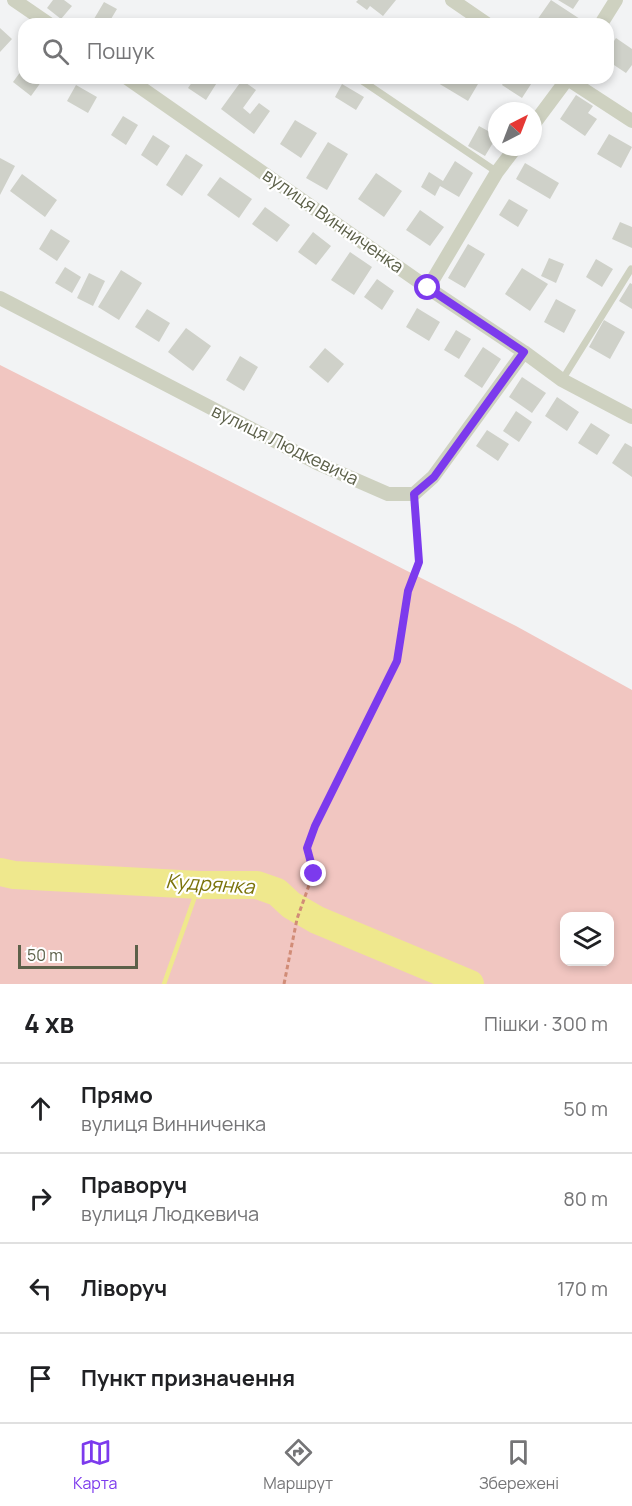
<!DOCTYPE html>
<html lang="uk">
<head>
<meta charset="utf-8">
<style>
	:root { --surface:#fff; --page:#f6f6f6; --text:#202124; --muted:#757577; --line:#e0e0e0; --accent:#7c3aed }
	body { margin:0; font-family:Manrope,sans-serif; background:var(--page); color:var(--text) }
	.controls { position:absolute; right:18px; bottom:18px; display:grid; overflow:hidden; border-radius:12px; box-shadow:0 3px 9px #0003 }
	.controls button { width:54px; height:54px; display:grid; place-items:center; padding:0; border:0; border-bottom:2px solid var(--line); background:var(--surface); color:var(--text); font:30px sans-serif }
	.compass { position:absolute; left:488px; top:102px; width:54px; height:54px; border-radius:50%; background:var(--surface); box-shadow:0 3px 9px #0003; rotate:42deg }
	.scale { position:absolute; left:18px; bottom:15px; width:120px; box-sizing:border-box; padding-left:6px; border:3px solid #5c6049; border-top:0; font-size:16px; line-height:21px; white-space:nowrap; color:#5c6049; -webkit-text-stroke:4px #fff; paint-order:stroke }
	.stop { position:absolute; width:18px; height:18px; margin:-14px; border:4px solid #7c3aed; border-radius:50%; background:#fff }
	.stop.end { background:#7c3aed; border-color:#fff; box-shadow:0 2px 6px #0008 }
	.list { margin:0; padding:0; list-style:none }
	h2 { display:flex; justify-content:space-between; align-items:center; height:78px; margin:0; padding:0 24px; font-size:26px }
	h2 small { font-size:20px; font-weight:400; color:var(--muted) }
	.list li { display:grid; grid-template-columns:39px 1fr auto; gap:18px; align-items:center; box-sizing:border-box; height:90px; padding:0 24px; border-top:2px solid var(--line) }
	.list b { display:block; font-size:22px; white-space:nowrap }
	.list p { margin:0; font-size:20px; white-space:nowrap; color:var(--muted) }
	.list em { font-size:20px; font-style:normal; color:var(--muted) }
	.icon { flex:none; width:33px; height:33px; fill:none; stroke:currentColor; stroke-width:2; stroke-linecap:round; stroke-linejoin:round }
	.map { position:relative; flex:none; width:632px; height:984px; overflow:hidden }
	.search { position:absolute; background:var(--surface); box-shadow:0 3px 9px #0003; left:18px; right:18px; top:18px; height:66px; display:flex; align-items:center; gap:15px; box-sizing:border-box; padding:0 21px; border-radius:18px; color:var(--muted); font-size:22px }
	.sheet { height:438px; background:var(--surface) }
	nav { display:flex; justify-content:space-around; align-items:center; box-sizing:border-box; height:84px; border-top:2px solid var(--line); background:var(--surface); font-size:16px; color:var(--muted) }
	nav a { display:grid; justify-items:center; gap:3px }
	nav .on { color:var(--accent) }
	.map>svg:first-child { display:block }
	.green { fill:#f1c6c1; fill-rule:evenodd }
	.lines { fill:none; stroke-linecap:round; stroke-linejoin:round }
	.stream { stroke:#efe88d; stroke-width:4.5 }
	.river { stroke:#efe88d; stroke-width:28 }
	.building { fill:#cfd1c9 }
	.path { stroke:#d18c77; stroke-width:3; stroke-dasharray:4.5 3; stroke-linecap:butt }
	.lane { stroke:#ced1c0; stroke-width:7 }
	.street { stroke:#ced1c0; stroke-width:14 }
	.route { stroke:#7c3aed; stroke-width:8 }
	.labels { text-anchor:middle; stroke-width:4.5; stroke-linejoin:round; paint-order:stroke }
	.street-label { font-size:18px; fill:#5c6049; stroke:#fff }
	.water-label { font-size:20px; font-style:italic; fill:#7b730b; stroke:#fff }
</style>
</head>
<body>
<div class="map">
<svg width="632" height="984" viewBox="0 0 632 984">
	<rect width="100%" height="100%" fill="#f2f3f4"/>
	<path class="green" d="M 0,365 L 516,626 L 632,690 L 632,984 L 0,984 ZM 564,916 L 610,916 L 610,962 L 564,962 Z"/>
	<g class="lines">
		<path class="stream" d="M 164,984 L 199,885"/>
		<path class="river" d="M 0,872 L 14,875 L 199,885 L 257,885 L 277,892 L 291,905 L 317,920 L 470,984"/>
	</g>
	<path class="building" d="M 53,0 L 64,0 L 72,6 L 61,19 L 47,8 Z
		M 358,0 L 396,0 L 383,16 L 370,6 L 367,10 L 356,2 Z
		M 551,0 L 580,19 L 576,24 L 544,24 L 537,20 Z
		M 558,0 L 579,0 L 573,9 Z
		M 104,2 L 117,9 L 108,24 L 91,24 Z
		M 0,28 L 12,39 L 0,52 Z
		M 616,38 L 632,49 L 632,65 L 626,73 L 608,61 L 608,50 Z
		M 24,67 L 24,78 L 44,78 L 31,96 L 13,82 Z
		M 195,78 L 213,78 L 218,81 L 206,100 L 188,88 Z
		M 441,78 L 468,78 L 478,84 L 468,101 L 438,83 Z
		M 506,78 L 529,78 L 533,81 L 522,98 L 502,85 Z
		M 242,80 L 256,90 L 243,108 L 250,114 L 259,103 L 270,111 L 254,134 L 221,109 Z
		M 342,84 L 364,97 L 356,110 L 335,97 Z
		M 76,85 L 97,97 L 88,113 L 67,101 Z
		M 576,95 L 593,106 L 588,113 L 597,119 L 585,136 L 560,119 Z
		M 123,116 L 138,125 L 126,145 L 111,135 Z
		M 295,120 L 317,133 L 301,158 L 280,144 Z
		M 479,126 L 497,136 L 485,156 L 468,146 Z
		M 609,134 L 632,147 L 621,168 L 597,154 Z
		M 153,135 L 170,146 L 157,166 L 141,155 Z
		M 328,142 L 348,154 L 327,190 L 306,178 Z
		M 186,154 L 203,165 L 182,196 L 166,185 Z
		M 0,158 L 15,166 L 0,195 Z
		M 455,161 L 473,173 L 459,197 L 440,186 L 435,196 L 421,187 L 429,172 L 443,181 Z
		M 525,163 L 559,183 L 550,199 L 516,179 Z
		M 376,173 L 402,191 L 384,217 L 358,199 Z
		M 22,174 L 57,200 L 45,217 L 10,191 Z
		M 220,177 L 252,199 L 239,218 L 207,195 Z
		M 509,199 L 528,210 L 518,227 L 499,215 Z
		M 265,207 L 290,225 L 277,242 L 252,224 Z
		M 420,210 L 444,227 L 430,246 L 406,230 Z
		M 620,222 L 632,227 L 632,248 L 612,239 Z
		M 51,229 L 70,241 L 57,261 L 39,249 Z
		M 313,232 L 331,246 L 316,265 L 298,252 Z
		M 468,244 L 485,254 L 465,288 L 448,278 Z
		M 350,252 L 372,267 L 354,295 L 331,280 Z
		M 549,258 L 564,264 L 556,283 L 541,276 Z
		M 596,259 L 613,269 L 602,287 L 586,277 Z
		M 65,267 L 81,277 L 72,293 L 55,283 Z
		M 522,268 L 548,284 L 530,311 L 505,294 Z
		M 121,270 L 142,283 L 119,320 L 98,307 Z
		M 89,273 L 105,281 L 93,306 L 77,298 Z
		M 377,279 L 394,291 L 382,310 L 364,297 Z
		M 630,283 L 632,284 L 632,309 L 619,301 Z
		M 556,299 L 576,310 L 564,333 L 544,322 Z
		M 417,308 L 440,322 L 429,341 L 406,327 Z
		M 147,309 L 170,323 L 159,342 L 135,327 Z
		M 604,320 L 625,332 L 610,359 L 589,347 Z
		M 186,328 L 211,346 L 193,371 L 168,352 Z
		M 456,330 L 471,339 L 459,359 L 444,350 Z
		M 483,347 L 501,359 L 482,388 L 464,376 Z
		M 325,348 L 344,364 L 328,383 L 309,367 Z
		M 240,356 L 258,367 L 244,391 L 226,380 Z
		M 522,377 L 546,393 L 532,413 L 509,397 Z
		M 557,397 L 579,412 L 567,431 L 545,416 Z
		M 516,411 L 532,422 L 519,442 L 503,431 Z
		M 591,423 L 610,435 L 597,455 L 578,443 Z
		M 487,430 L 509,444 L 498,461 L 476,446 Z
		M 625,443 L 632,447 L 632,477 L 612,463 Z"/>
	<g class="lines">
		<path class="path" d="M 284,984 L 297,919 L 313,874 L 307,848 L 315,826 L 397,661 L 408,591 L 419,562 L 415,507"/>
		<path class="lane" d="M 358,78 L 497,172
			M 562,380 L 631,269"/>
		<path class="street" d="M 14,0 L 49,24
			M 452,0 L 487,24
			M 601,24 L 616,0
			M 127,78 L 428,288 L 524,352 L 562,380 L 632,417
			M 566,78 L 632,121
			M 533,125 L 568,78
			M 428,288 L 497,172 L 516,147
			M 0,298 L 317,463 L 388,494 L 414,494 L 433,477 L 524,352"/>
	</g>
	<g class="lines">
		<path class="route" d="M 314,874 L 307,848 L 315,826 L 397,661 L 408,591 L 419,562 L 414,494 L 434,477 L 524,352 L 428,288"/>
	</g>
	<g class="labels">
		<g class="street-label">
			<text transform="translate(333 221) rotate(35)" y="6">вулиця Винниченка</text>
			<text transform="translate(285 445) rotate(26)" y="6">вулиця Людкевича</text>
		</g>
		<g class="water-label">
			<text transform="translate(210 884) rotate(4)" y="7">Кудрянка</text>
		</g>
	</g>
</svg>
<div class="controls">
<button><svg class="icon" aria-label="layers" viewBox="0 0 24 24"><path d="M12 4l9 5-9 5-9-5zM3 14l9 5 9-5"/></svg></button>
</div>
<svg class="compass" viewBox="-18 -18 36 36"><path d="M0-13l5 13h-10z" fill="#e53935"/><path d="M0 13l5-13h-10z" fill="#757577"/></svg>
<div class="scale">50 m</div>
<div class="stop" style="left:428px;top:288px"></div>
<div class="stop end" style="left:314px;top:874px"></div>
<div class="search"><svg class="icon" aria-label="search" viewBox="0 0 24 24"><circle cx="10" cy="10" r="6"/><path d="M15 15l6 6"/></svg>Пошук</div>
</div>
<section class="sheet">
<h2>4 хв<small>Пішки · 300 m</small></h2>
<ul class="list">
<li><svg class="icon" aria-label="ahead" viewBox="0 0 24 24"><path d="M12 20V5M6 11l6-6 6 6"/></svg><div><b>Прямо</b><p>вулиця Винниченка</p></div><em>50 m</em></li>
<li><svg class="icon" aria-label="right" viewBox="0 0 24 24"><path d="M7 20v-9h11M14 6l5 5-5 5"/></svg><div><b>Праворуч</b><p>вулиця Людкевича</p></div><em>80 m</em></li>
<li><svg class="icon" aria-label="left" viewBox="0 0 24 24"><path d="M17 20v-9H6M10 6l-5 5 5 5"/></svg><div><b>Ліворуч</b></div><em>170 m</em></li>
<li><svg class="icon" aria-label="arrive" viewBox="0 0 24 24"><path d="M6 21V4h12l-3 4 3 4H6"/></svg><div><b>Пункт призначення</b></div></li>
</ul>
</section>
<nav>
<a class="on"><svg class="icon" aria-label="map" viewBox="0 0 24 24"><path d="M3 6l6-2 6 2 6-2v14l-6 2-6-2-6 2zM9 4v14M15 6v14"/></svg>Карта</a>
<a><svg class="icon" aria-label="directions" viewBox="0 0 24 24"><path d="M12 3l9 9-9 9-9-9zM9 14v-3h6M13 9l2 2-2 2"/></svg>Маршрут</a>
<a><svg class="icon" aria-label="saved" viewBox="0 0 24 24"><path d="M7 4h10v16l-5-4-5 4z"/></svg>Збережені</a>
</nav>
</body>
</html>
